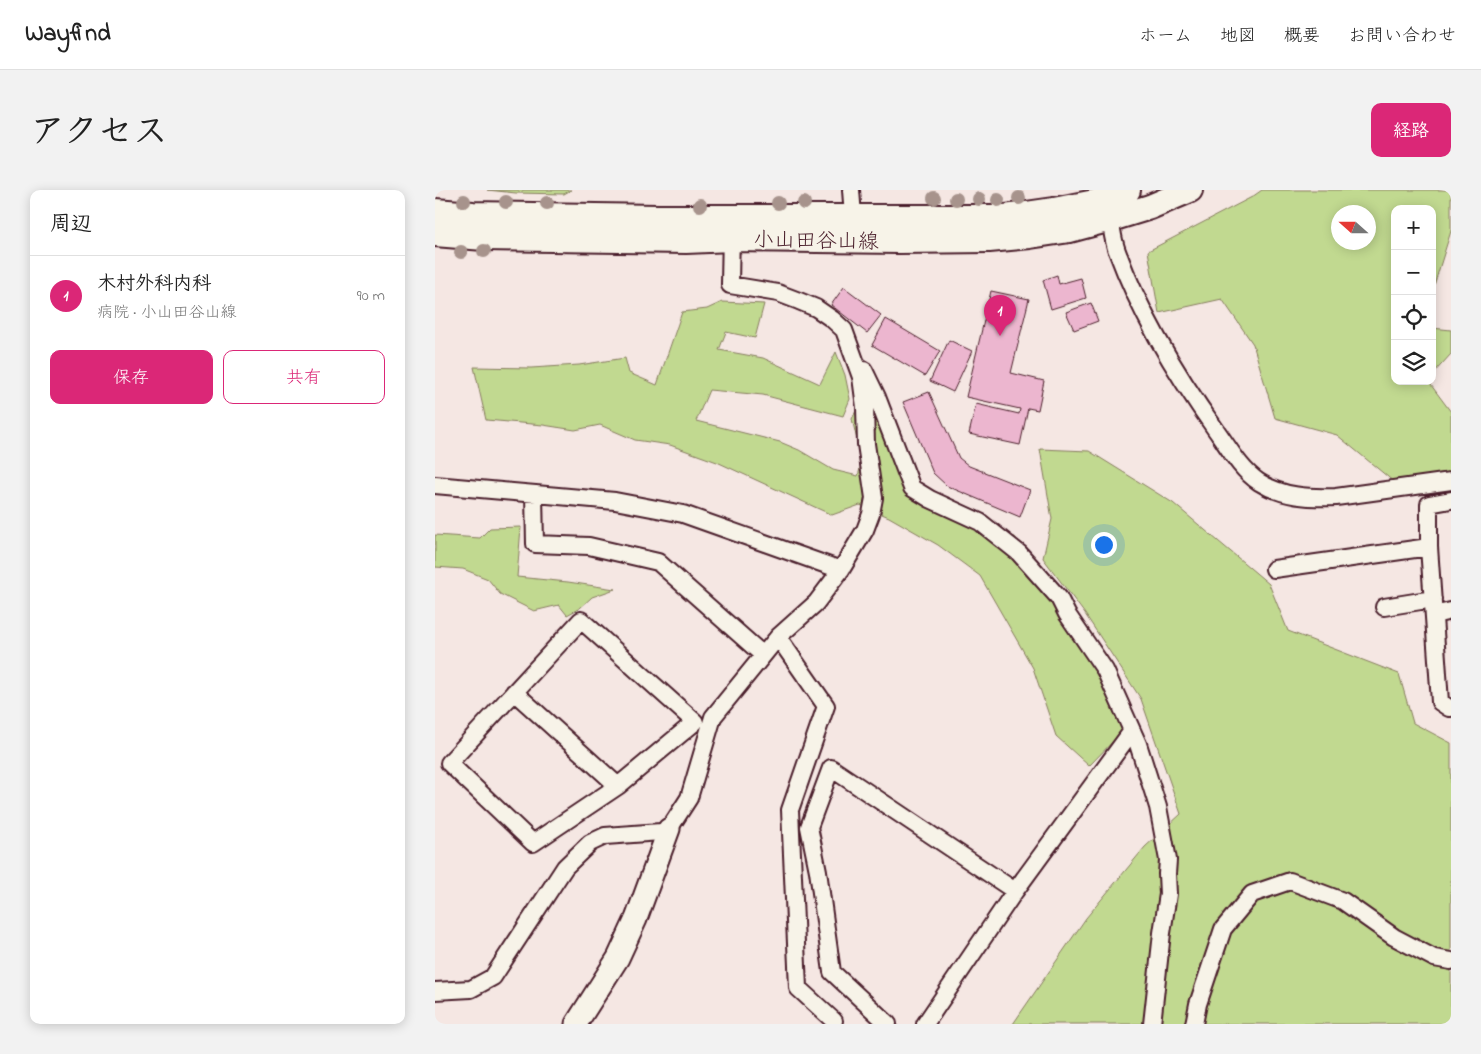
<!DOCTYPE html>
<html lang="ja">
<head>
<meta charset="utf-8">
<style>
	:root { --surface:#fff; --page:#f2f2f2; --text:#222; --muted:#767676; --line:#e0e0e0; --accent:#db2777 }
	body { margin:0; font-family:"Indie Flower","Klee One",sans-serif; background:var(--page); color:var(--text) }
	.controls { position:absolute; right:15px; top:15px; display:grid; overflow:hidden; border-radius:10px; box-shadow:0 2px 12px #0003 }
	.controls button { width:45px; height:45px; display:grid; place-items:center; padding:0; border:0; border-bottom:1px solid var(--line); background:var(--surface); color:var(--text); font:25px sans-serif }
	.compass { position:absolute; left:896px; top:15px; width:45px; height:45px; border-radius:50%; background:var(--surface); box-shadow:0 2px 12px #0003; rotate:291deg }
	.you { position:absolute; left:668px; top:354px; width:18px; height:18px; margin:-12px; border:4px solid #fff; border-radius:50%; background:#1a73e8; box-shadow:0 0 0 8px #1a73e833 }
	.badge { display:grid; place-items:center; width:32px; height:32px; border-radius:50%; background:var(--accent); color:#fff; font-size:16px; font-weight:700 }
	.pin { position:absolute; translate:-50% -41px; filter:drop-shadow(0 1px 2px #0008) }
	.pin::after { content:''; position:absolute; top:26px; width:18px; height:15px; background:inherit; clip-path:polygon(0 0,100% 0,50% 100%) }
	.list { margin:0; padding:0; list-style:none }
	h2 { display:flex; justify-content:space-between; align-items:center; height:65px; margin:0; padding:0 20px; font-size:21px }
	h2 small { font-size:16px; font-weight:400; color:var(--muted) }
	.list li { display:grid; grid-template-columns:32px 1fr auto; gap:15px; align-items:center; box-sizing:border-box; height:80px; padding:0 20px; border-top:1px solid var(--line) }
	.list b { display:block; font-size:19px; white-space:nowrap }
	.list p { margin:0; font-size:16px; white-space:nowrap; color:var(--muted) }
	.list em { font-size:16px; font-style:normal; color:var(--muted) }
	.actions { display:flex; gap:10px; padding:15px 20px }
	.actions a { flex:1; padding:11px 0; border:1px solid var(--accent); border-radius:10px; text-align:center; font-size:18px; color:var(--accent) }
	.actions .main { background:var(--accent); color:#fff }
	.icon { flex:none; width:28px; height:28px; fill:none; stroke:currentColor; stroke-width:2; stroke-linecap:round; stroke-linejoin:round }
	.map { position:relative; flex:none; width:1016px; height:834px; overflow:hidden; border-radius:10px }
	header { display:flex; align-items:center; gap:30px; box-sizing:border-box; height:70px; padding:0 25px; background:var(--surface); border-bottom:1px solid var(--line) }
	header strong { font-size:24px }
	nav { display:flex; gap:28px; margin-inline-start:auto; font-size:18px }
	.intro { display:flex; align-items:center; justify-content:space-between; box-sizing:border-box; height:120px; padding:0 30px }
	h1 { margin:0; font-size:35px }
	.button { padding:12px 22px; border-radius:10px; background:var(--accent); color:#fff; font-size:18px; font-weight:700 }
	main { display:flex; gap:30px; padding:0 30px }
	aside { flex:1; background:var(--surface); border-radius:10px; box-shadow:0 2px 12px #0003 }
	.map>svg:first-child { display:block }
	.green { fill:#c1d990; stroke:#867c5e; fill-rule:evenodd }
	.building { fill:#ecb6cf; stroke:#4a1f2b }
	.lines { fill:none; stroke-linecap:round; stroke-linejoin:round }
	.minor-casing { stroke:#4a1f2b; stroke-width:20 }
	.tertiary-casing { stroke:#4a1f2b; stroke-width:25 }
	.secondary-casing { stroke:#4a1f2b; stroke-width:28 }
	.minor { stroke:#f7f3e8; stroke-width:16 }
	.tertiary { stroke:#f7f3e8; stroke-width:21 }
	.secondary { stroke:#f7f3e8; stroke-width:24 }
	.tree { fill:#a7938c }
	.labels { text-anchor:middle; stroke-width:4; stroke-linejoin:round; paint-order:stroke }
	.street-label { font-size:21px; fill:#4a1f2b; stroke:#f7f3e8 }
</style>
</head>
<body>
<header>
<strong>Wayfind</strong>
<nav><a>ホーム</a><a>地図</a><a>概要</a><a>お問い合わせ</a></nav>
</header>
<div class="intro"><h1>アクセス</h1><a class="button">経路</a></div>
<main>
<aside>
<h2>周辺<small></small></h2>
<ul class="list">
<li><span class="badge">1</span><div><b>木村外科内科</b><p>病院 · 小山田谷山線</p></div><em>90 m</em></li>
</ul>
<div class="actions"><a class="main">保存</a><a>共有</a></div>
</aside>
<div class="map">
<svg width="1016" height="834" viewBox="0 0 1016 834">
	<rect width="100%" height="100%" fill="#f5e7e3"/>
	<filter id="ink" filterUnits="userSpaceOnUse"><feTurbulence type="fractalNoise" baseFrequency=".02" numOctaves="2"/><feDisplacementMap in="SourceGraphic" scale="10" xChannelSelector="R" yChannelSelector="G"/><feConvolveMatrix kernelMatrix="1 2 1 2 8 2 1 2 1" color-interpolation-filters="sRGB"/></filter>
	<g filter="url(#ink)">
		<path class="green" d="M 52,0 L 136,0 L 129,4 L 81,3 Z
			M 827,0 L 1016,0 L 1016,41 L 997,102 L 997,19 L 960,19 L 960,191 L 993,191 L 1016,222 L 1016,286 L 959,292 L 902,245 L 840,228 L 818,154 L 787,109 L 724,123 L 713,61 L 817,7 ZM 904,22 L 934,22 L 934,52 L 904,52 Z
			M 287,112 L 329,114 L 320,148 L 291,142 L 284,160 L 328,168 L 385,194 L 401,162 L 410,185 L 415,209 L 408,226 L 328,205 L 274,200 L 261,231 L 345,252 L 364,260 L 398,280 L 423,286 L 427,271 L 417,229 L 430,202 L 452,247 L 474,307 L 533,335 L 580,347 L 623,421 L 681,495 L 690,539 L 654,576 L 621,546 L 598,478 L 545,386 L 503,355 L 454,327 L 425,315 L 397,325 L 282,272 L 235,255 L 200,250 L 165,235 L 140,240 L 108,235 L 51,230 L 39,177 L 96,178 L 144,175 L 190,168 L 194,183 L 222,195 L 247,122 L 272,119 Z
			M 997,138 L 1016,140 L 1016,164 L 997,185 Z
			M 605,259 L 654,261 L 738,313 L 834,394 L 853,441 L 964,484 L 978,533 L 1016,553 L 1016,834 L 578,834 L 651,728 L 710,657 L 746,624 L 706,509 L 650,424 L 608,368 L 617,329 Z
			M 86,337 L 82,387 L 133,392 L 180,399 L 157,407 L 145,418 L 132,425 L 124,415 L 99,421 L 65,404 L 53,389 L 28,379 L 0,377 L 0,345 L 45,348 L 55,338 Z"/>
		<path class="building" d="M 622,85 L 624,94 L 646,88 L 651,108 L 616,119 L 608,90 Z
			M 409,97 L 446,125 L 432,143 L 396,115 Z
			M 556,101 L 594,109 L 576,183 L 609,191 L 603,220 L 593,218 L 585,255 L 534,244 L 541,214 L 584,224 L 585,219 L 531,207 Z
			M 656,113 L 663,131 L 639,140 L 631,122 Z
			M 451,129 L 505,161 L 490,186 L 437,155 Z
			M 514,150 L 537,161 L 518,202 L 495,191 Z
			M 494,202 L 524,268 L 534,276 L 595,300 L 585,327 L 512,296 L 498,283 L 468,212 Z"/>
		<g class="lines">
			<defs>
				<path id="minor" d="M 416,0 L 418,26
					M 673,21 C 677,34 677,48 682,61 C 706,126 741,184 781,240 C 794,258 805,279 824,292 C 848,307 874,308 901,307 L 1016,291
					M 429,180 L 442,207 L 477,298 L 495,309 L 545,332 L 584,363 L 624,408 L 632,424 L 670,480 L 703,554 L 723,617 L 733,670 L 732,684 L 733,704 L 727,743 L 717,834
					M 0,295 L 180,311 L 248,324 L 406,380
					M 99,304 L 100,354 L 154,356 L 223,372 L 328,465
					M 1016,310 L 994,314 L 994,357 L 1005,512 L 1014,518 L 1016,518
					M 839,379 L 994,357
					M 949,417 L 998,409
					M 999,425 L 1016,421
					M 146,430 L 260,532 L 183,596 L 98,653 L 14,573 Z
					M 343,447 L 391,516 L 355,620 L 363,798 L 399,831
					M 79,502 L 183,596
					M 0,801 L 36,799 L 58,787 L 130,677 L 155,653 L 170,646 L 226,642 L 234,639 L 254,608 L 278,527 L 343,447 L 381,413 L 406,380 L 430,340 L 436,324 L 439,308 L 431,254 L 430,217 L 426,187 L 409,140 L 397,129 L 381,118 L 364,111 L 343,103 L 295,95 L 296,40
					M 453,834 L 397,782 L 383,681 L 374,637 L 396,578 L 580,701
					M 490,834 L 580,701 L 697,541
					M 759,834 L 763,814 L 788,739 L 817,704 L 855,691 L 908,711 L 959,747 L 999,768 L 1016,771"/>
				<path id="tertiary" d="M 141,834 L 183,768 L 201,729 L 234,639"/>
				<path id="secondary" d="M 0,21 L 38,24 L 223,27 L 570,27 L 619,20 L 670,10 L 693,0
					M 0,44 L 49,48 L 251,51 L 296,49 L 464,51 L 554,50 L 595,46 L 635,40 L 676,29 L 715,17 L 755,0"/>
			</defs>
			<use href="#minor" class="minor-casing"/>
			<use href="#tertiary" class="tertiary-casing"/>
			<use href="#secondary" class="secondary-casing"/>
			<use href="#minor" class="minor"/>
			<use href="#tertiary" class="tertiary"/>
			<use href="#secondary" class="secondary"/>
		</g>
		<g class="tree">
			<circle cx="499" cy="8" r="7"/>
			<circle cx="584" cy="8" r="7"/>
			<circle cx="521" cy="9" r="7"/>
			<circle cx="544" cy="9" r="7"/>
			<circle cx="563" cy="10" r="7"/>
			<circle cx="29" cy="11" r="7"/>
			<circle cx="71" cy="12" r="7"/>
			<circle cx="112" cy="13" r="7"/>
			<circle cx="343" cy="13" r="7"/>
			<circle cx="369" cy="13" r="7"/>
			<circle cx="265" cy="15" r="7"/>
			<circle cx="49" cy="61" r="7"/>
			<circle cx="26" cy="62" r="7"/>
		</g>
	</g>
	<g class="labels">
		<g class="street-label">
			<text transform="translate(381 50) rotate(1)" y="7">小山田谷山線</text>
		</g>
	</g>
</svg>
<div class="controls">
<button>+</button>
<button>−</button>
<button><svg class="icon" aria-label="locate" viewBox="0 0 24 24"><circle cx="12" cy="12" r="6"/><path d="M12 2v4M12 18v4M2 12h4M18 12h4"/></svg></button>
<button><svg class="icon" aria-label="layers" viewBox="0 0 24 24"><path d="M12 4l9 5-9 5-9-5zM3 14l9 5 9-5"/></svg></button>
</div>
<svg class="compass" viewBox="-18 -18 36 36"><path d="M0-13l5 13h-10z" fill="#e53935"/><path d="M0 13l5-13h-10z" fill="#767676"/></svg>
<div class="you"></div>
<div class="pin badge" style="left:565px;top:146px">1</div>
</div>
</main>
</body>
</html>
